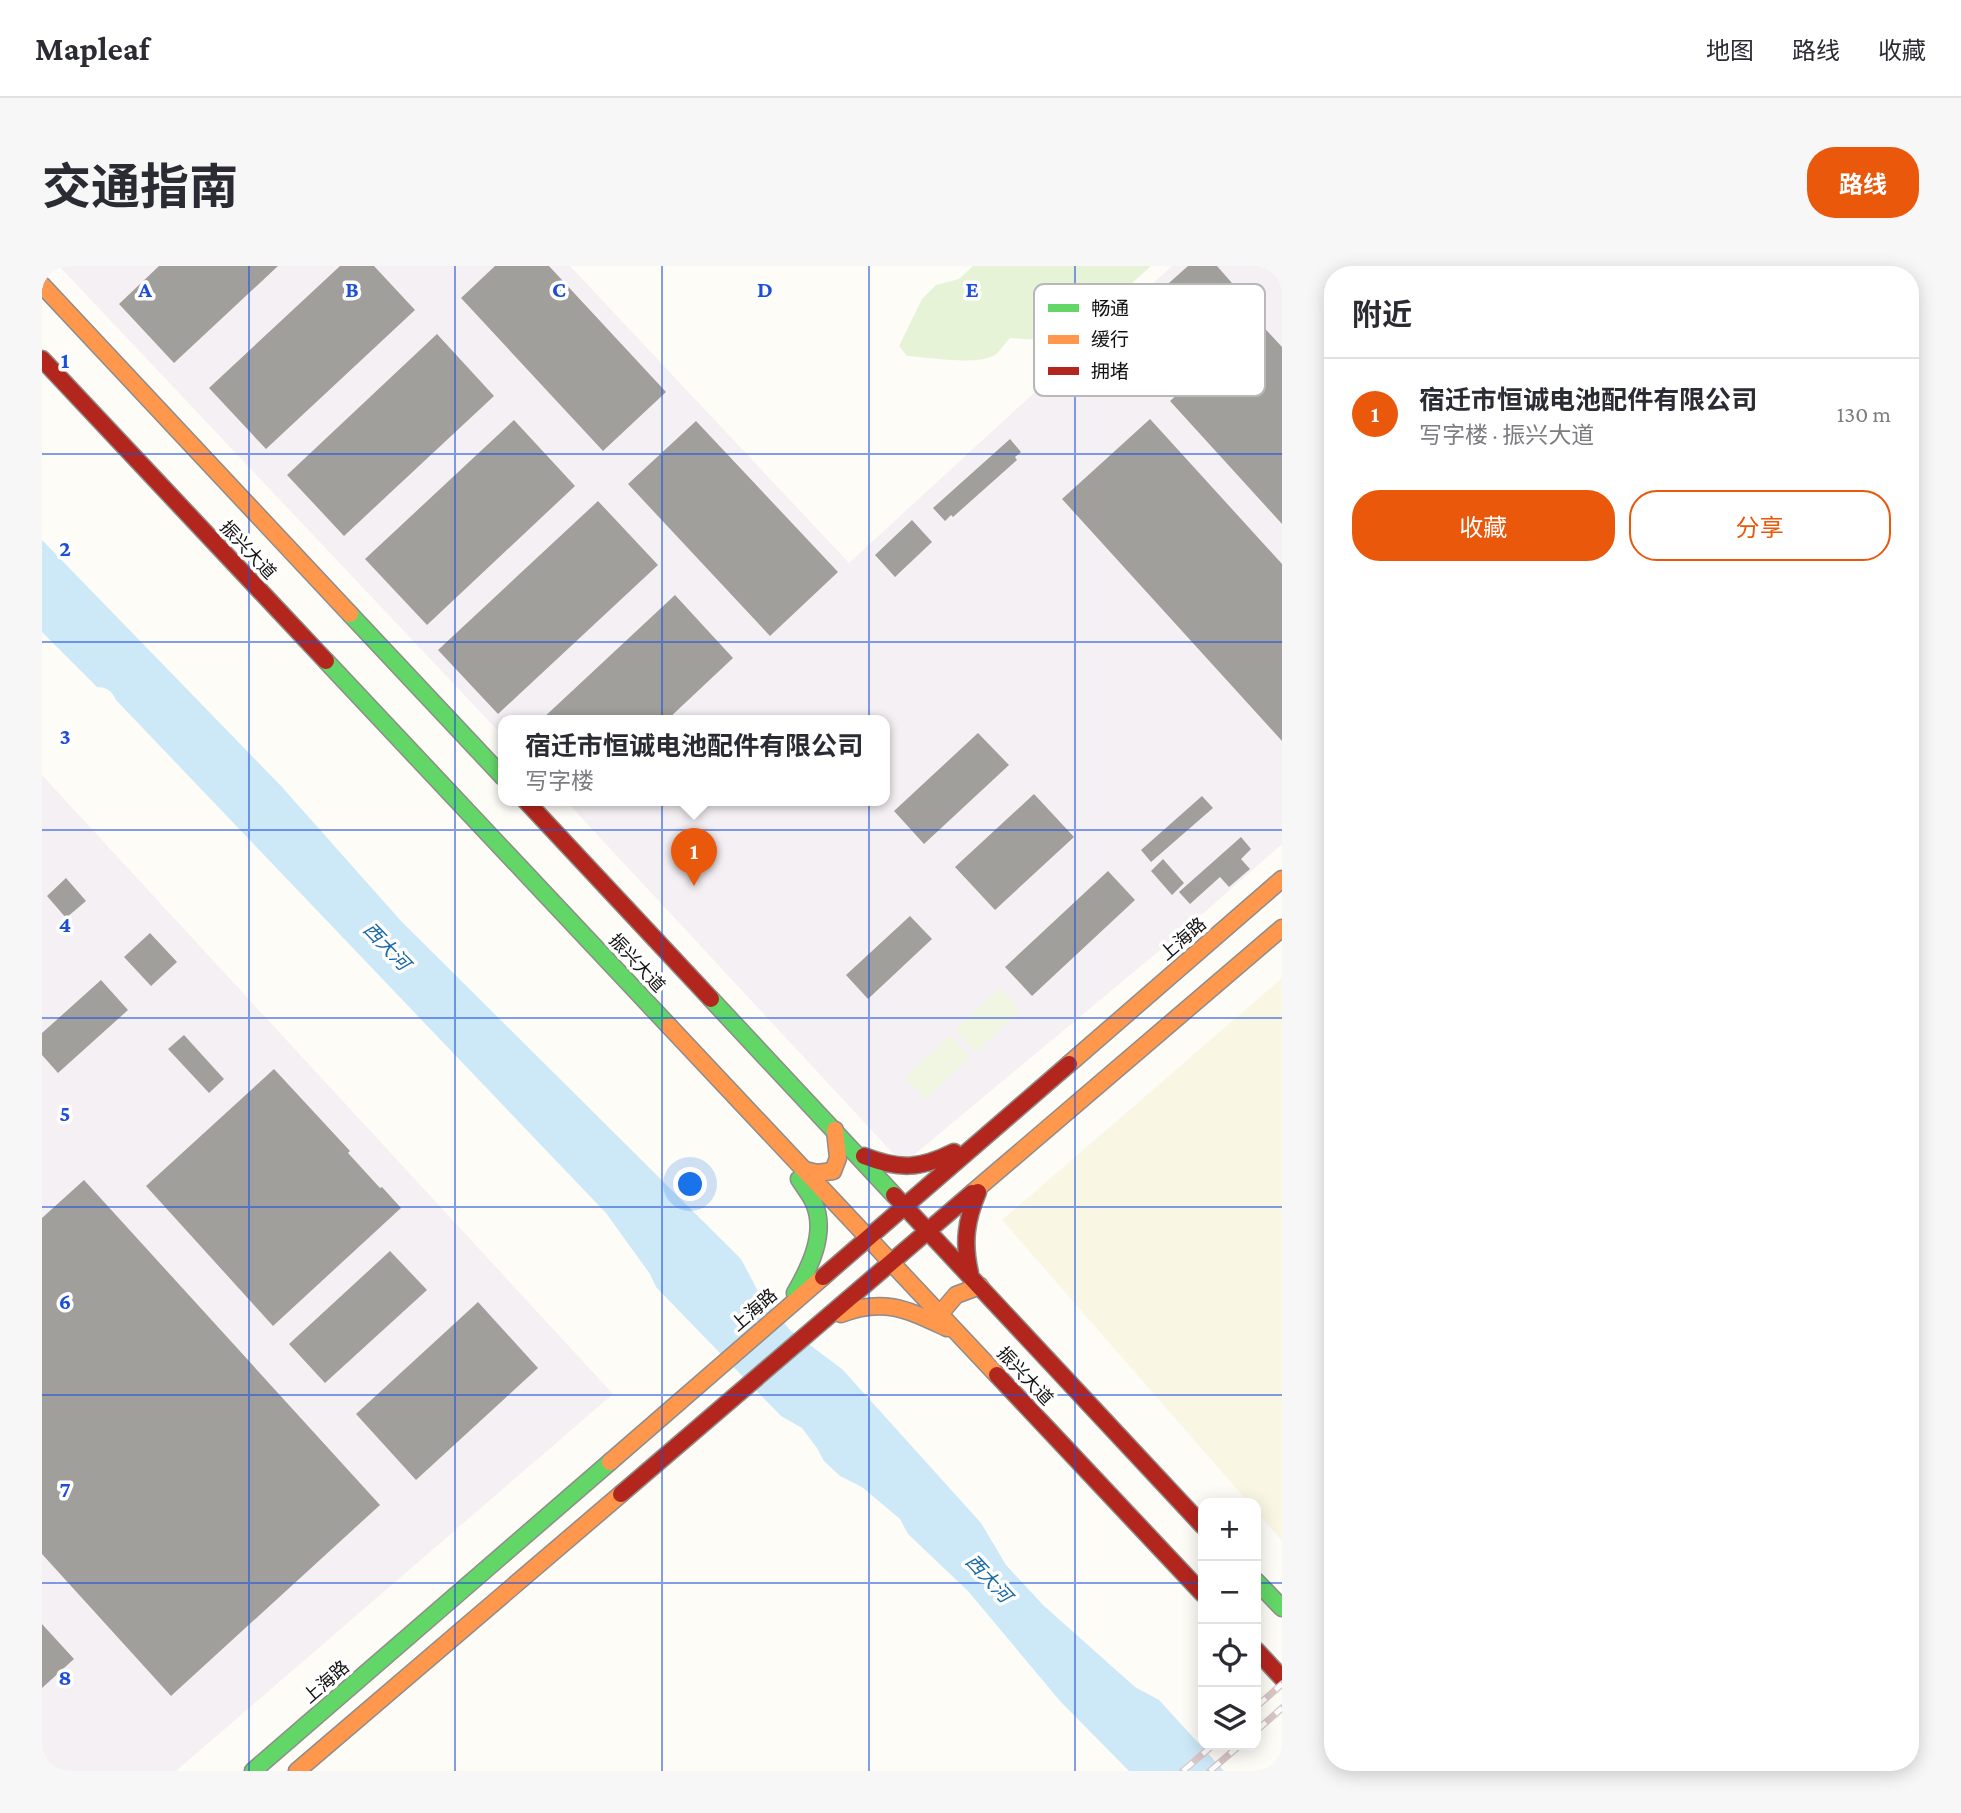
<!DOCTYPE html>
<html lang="zh">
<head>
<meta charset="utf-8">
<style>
	:root { --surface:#fff; --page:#f7f7f7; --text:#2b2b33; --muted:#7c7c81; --line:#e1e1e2; --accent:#ea580c }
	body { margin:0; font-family:"Crimson Pro","Noto Sans SC",serif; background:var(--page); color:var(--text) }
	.controls { position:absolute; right:21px; bottom:21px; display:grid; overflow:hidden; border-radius:14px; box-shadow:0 4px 18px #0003 }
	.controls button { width:63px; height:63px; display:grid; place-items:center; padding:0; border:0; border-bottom:2px solid var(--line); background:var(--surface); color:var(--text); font:35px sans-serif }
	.you { position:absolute; left:649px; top:919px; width:24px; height:24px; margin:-18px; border:5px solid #fff; border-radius:50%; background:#1a73e8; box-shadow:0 0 0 10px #1a73e833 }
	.badge { display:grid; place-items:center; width:46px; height:46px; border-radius:50%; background:var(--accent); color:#fff; font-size:23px; font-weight:700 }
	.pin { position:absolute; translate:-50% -58px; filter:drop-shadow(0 2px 4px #0008) }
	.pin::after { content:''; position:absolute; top:37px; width:24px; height:21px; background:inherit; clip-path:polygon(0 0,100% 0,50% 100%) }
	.popup { position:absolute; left:456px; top:449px; width:392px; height:91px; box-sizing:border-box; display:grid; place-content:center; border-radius:14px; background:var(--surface); filter:drop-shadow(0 2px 5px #0005); font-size:23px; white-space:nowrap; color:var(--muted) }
	.popup b { font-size:26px; color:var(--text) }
	.popup::after { content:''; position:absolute; left:50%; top:100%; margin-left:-14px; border:14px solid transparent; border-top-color:var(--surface) }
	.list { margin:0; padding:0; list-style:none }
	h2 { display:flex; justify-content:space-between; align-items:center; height:91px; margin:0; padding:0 28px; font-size:30px }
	h2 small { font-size:23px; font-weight:400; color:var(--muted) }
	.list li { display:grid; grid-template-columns:46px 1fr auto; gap:21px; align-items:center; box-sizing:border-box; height:112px; padding:0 28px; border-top:2px solid var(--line) }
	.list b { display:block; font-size:26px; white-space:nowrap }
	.list p { margin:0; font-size:23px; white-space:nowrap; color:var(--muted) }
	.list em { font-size:23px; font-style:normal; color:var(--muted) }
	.actions { display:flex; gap:14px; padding:21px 28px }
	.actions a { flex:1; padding:16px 0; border:2px solid var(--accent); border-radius:28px; text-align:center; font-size:24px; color:var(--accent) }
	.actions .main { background:var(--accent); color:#fff }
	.icon { flex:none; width:38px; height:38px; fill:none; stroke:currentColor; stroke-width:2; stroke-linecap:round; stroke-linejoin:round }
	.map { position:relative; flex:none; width:1240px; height:1505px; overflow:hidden; border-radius:28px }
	header { display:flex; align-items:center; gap:42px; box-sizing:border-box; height:98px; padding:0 35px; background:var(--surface); border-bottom:2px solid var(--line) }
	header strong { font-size:33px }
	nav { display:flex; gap:38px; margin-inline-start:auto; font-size:24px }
	.intro { display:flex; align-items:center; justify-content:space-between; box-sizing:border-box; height:168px; padding:0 42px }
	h1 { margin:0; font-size:49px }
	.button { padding:18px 32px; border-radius:28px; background:var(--accent); color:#fff; font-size:24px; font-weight:700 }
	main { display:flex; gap:42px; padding:0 42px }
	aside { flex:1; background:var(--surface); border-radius:28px; box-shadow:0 4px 18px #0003 }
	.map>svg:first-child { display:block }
	.industrial { fill:#f5f0f3 }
	.farmland { fill:#f9f7e4 }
	.green { fill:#e7f3d7 }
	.pitch { fill:#f0f6e1 }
	.water { fill:#cde8f7 }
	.building { fill:#a19f9c }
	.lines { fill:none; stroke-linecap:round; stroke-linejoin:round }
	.fast-casing { stroke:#8e8d8b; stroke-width:19 }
	.slow-casing { stroke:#8e8d8b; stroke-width:19 }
	.jam-casing { stroke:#8e8d8b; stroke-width:19 }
	.fast { stroke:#63d668; stroke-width:16 }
	.slow { stroke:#ff974d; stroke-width:16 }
	.jam { stroke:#b3261e; stroke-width:16 }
	.rail-casing { stroke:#d9c6c7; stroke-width:7 }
	.rail { stroke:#fff; stroke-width:4.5; stroke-dasharray:13; stroke-linecap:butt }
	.grid { fill:none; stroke:#1d4ed8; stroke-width:2; stroke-opacity:0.55 }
	.labels { text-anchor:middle; stroke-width:7; stroke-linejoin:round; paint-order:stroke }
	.street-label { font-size:18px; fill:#111; stroke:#fff }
	.water-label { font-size:19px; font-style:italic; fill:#1768a6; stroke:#fff }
	.key { fill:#fff; stroke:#b8b8b8; stroke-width:2 }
	.key-label { font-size:19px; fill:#111 }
	.grid-label { font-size:23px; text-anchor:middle; font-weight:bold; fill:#1d4ed8; stroke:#fff; stroke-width:7; stroke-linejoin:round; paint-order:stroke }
</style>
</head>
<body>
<header>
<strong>Mapleaf</strong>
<nav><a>地图</a><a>路线</a><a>收藏</a></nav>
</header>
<div class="intro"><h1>交通指南</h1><a class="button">路线</a></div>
<main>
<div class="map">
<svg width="1240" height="1505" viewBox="0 0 1240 1505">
	<rect width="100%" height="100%" fill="#fdfcf7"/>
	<path class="industrial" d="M 17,0 L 528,0 L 807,297 L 1130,0 L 1240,0 L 1240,578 L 1147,660 L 861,898 L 523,534 L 843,534 L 843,454 L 461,454 L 461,470 Z
		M 0,509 L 571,1128 L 134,1505 L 0,1505 Z"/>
	<path class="farmland" d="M 1240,712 L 1240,1275 L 1214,1245 L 1214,1237 L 1207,1237 L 960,954 Z"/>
	<path class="green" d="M 931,0 L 1109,0 C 1079,26 1047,63 1006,72 C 993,74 981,73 968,72 C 963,77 958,85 953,89 C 934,100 886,91 865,90 L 857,80 L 880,33 L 894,19 L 917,13 Z"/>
	<path class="pitch" d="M 958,722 L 978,744 L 934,786 L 913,764 Z
		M 908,769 L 928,791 L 884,833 L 863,811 Z"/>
	<path class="water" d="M 0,274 L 239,520 L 359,655 L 699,993 L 718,1029 L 749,1065 L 800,1103 L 939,1257 L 964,1299 L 1001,1339 L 1093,1421 L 1117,1434 L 1182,1505 L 1087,1505 L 1018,1435 L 926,1325 L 866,1268 L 858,1253 L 820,1221 L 798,1210 L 782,1195 L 775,1182 L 760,1162 L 739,1150 L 614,1021 L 608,1008 L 564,947 L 74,434 C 70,425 65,421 55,421 L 0,366 Z"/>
	<path class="building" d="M 117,0 L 236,0 L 132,97 L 77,38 Z
		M 298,0 L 332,0 L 373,44 L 224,183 L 167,122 Z
		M 453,0 L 507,0 L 624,126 L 561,185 L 419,32 Z
		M 1146,0 L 1175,0 L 1197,25 L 1117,98 L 1095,74 L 1076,92 L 1068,84 L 1087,65 L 1081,58 Z
		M 1216,55 L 1240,81 L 1240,258 L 1128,135 Z
		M 395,68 L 452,130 L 302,270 L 245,209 Z
		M 1108,153 L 1240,298 L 1240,475 L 1020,233 Z
		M 472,154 L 533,220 L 385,359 L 323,293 Z
		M 654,155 L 796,306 L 728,370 L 586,218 Z
		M 968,173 L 979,186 L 973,191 L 975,194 L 911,251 L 909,249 L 903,255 L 891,242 Z
		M 556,235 L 616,299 L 456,448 L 396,384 Z
		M 870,254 L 890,276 L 853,311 L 833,289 Z
		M 633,329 L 691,392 L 625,454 L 499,454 Z
		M 936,467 L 967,499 L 882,578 L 852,545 Z
		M 992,528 L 1032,571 L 953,644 L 913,601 Z
		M 1160,530 L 1171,542 L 1109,596 L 1099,584 Z
		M 1199,571 L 1209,583 L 1199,593 L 1208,603 L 1187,621 L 1178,611 L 1148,638 L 1137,626 Z
		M 1121,593 L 1142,617 L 1130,629 L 1109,605 Z
		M 1066,605 L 1093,634 L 990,730 L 963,701 Z
		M 24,612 L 44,635 L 24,652 L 5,630 Z
		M 868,650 L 890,673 L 826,733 L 804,709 Z
		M 108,667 L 135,696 L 109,720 L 82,691 Z
		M 59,714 L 86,744 L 16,807 L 0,789 L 0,767 Z
		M 142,769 L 182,813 L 167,827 L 126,783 Z
		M 232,803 L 308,885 L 306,887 L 338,922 L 340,921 L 359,942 L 231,1060 L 104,920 Z
		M 42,914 L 338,1239 L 129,1430 L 0,1288 L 0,952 Z
		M 348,985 L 385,1024 L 283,1117 L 247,1078 Z
		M 436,1036 L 496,1102 L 374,1214 L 314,1148 Z
		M 0,1358 L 32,1393 L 0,1422 Z"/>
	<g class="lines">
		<defs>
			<path id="fast" d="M 308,348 L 461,511
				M 284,395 L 627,760
				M 669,733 L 852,929
				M 753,1027 C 768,1001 785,967 772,937 C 768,928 762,921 757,913
				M 1214,1315 L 1240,1342
				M 211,1505 L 568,1196"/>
			<path id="slow" d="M 0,19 L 308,348
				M 627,760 L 955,1109
				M 1027,798 L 1240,613
				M 763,904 L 775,907 L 791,905 L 796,892 L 793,864
				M 930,927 L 1240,662
				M 799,1048 C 842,1031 866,1044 905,1062
				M 898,1048 L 914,1029 L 938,1020
				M 568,1196 L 781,1011
				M 255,1505 L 579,1228"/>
			<path id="jam" d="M 0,93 L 284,395
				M 483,534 L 669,733
				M 822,890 C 858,904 878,903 912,886
				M 852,929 L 1161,1260
				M 928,1007 C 921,977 924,954 936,926
				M 781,1011 L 1027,798
				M 955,1109 L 1161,1328
				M 579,1228 L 930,927
				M 1214,1384 L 1240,1412"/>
		</defs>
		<use href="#fast" class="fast-casing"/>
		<use href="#slow" class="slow-casing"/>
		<use href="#jam" class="jam-casing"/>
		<use href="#fast" class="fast"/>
		<use href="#slow" class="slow"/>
		<use href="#jam" class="jam"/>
		<defs>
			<path id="rail" d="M 1214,1441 L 1240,1418
				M 1214,1465 L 1240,1442
				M 1141,1505 L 1171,1479
				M 1168,1505 L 1198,1479"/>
		</defs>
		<use href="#rail" class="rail-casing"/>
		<use href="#rail" class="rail"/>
	</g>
	<path class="grid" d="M 207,0 L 207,1505M 413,0 L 413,1505M 620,0 L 620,1505M 827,0 L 827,1505M 1033,0 L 1033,1505M 0,188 L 1240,188M 0,376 L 1240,376M 0,564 L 1240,564M 0,752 L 1240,752M 0,941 L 1240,941M 0,1129 L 1240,1129M 0,1317 L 1161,1317M 1214,1317 L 1240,1317"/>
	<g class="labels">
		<g class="street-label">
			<text transform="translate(206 284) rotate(47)" y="6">振兴大道</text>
			<text transform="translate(1141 673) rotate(-41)" y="6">上海路</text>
			<text transform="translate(595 697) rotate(47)" y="6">振兴大道</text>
			<text transform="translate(712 1044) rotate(-41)" y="6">上海路</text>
			<text transform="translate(983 1110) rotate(47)" y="6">振兴大道</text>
			<text transform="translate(284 1416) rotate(-41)" y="6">上海路</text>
		</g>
		<g class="water-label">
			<text transform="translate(345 680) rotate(46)" y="7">西大河</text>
			<text transform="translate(947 1312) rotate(47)" y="7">西大河</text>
		</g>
	</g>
	<rect x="992" y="18" width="231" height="112" rx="10" class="key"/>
	<rect x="1006" y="38" width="31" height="8" fill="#63d668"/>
	<rect x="1006" y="69" width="31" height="9" fill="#ff974d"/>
	<rect x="1006" y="101" width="31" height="8" fill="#b3261e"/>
	<g class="key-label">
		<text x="1049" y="49">畅通</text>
		<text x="1049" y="80">缓行</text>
		<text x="1049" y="112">拥堵</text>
	</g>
	<g class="grid-label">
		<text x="103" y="31">A</text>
		<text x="310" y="31">B</text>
		<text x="517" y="31">C</text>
		<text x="723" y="31">D</text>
		<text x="930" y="31">E</text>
		<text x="23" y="102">1</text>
		<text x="23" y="290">2</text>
		<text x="23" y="478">3</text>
		<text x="23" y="666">4</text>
		<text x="23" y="855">5</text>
		<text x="23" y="1043">6</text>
		<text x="23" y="1231">7</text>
		<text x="23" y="1419">8</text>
	</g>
</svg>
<div class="controls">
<button>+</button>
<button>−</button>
<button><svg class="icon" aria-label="locate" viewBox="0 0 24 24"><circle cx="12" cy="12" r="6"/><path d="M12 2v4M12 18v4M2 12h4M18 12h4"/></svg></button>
<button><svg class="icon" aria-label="layers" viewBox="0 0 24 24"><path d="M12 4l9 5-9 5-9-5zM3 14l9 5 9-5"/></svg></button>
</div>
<div class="you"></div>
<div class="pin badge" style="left:652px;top:620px">1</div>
<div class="popup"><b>宿迁市恒诚电池配件有限公司</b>写字楼</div>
</div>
<aside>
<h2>附近<small></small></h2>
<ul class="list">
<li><span class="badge">1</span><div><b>宿迁市恒诚电池配件有限公司</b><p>写字楼 · 振兴大道</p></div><em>130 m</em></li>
</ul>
<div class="actions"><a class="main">收藏</a><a>分享</a></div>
</aside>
</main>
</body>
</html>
